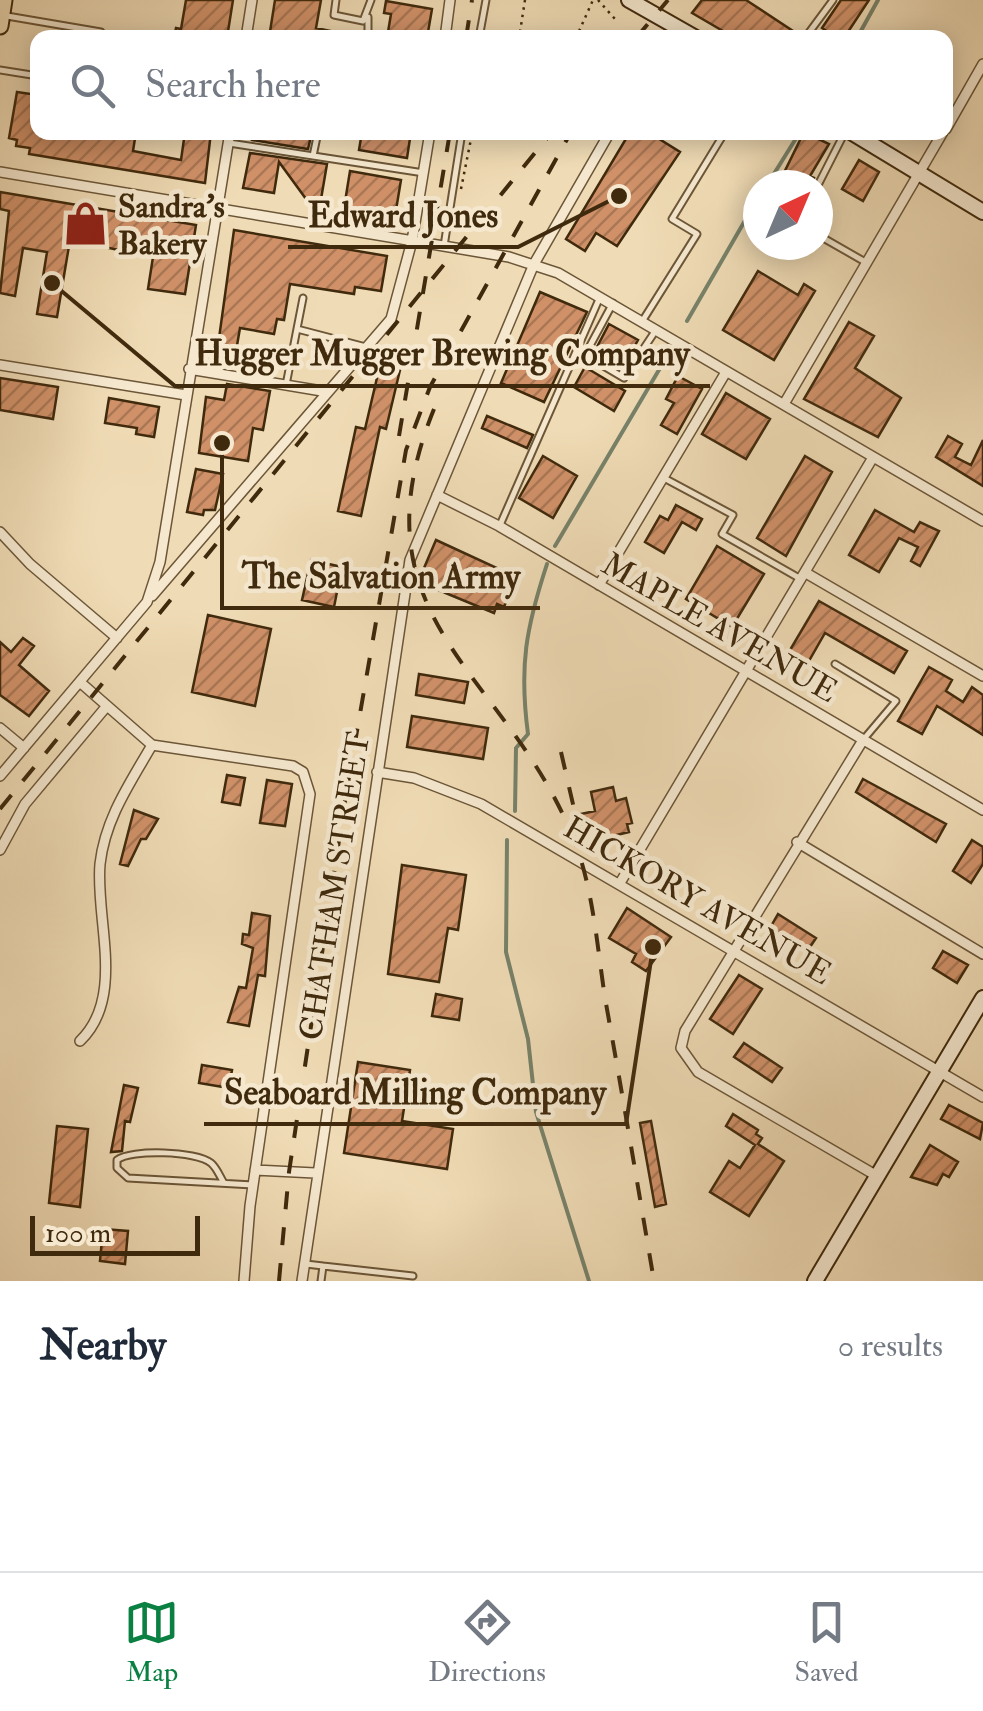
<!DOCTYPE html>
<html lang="en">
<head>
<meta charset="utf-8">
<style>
	:root { --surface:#fff; --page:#f2f2f3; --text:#1f2937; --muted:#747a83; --line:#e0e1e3; --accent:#0b8043 }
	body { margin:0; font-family:"IM FELL Double Pica",serif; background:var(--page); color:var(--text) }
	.compass { position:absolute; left:743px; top:170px; width:90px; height:90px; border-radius:50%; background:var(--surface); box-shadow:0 5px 25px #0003; rotate:44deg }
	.scale { position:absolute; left:30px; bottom:25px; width:170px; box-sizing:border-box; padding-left:10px; border:5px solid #402a0d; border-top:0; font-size:28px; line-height:35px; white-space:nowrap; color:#402a0d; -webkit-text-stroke:8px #f5e8cf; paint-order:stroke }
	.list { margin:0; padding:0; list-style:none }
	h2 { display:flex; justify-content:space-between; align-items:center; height:130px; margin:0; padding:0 40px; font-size:42px }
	h2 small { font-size:32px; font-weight:400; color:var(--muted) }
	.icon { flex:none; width:55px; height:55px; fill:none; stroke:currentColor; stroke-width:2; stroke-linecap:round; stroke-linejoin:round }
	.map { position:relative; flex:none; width:983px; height:1281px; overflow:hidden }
	.search { position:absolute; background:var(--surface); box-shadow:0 5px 25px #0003; left:30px; right:30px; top:30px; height:110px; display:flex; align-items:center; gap:25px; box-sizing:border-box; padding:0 35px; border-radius:20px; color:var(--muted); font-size:38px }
	.sheet { height:290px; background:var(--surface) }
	nav { display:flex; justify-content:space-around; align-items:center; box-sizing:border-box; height:140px; border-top:2px solid var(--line); background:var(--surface); font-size:28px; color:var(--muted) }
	nav a { display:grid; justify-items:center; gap:5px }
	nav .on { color:var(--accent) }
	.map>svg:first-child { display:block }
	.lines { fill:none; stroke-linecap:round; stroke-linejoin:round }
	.stream { stroke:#77826a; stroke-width:4 }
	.building { fill:url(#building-hatch); stroke:#402a0d; stroke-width:2.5 }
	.lane-casing { stroke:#6c5637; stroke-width:9 }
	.street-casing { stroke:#6c5637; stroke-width:12 }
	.secondary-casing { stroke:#402a0d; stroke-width:18 }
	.primary-casing { stroke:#402a0d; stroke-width:19 }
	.path { stroke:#402a0d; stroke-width:2.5; stroke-dasharray:2.5 5; stroke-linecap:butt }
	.lane { stroke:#f5e8cf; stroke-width:5 }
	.street { stroke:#f5e8cf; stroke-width:9 }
	.secondary { stroke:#f5e8cf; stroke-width:14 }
	.primary { stroke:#efdbb5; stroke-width:15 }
	.rail { stroke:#402a0d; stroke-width:4; stroke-dasharray:18 18; stroke-linecap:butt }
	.labels { text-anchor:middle; stroke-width:9; stroke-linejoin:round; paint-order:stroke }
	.poi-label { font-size:32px; font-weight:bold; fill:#402a0d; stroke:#f5e8cf; text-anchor:start }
	.street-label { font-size:32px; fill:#402a0d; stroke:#f5e8cf }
	.leader { fill:none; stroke:#402a0d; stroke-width:4 }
	.callout-dot { fill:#402a0d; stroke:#f5e8cf; stroke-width:4 }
	.callout-label { font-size:35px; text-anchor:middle; font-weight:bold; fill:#402a0d; stroke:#f5e8cf; stroke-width:9; stroke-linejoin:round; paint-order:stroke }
</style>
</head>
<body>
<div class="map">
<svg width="983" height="1281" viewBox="0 0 983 1281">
	<defs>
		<pattern id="building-hatch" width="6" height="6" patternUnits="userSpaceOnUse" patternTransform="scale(2.5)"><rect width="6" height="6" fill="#d09169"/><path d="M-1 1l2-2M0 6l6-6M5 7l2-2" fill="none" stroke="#a75"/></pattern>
	</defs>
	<rect width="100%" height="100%" fill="#efdbb5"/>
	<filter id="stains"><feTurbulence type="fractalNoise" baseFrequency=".002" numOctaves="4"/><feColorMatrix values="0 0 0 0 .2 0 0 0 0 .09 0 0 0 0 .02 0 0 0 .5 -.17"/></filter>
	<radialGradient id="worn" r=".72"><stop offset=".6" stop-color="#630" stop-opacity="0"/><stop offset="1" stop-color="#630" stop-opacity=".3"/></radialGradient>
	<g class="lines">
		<path class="stream" d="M 857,38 L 878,0
			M 767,185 L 800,132
			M 687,321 L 758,198
			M 555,546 L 666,358
			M 515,811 L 516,748 L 528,734 C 519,666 526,628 547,564
			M 507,840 L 506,952 L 528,1039 L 536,1112 L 589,1281"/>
	</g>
	<path class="building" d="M 186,0 L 233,0 L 227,38 L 174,38 L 176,28 L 181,29 Z
		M 275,0 L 321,0 L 316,28 L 340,33 L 340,38 L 269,38 Z
		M 702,0 L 746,0 L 793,31 L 790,38 L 735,38 L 692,13 Z
		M 841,0 L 869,0 L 844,38 L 837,38 L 822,28 Z
		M 386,1 L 432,9 L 427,38 L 387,38 L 391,14 L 384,13 Z
		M 17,92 L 38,95 L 38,132 L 136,132 L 133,151 L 181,160 L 185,132 L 211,132 L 205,183 L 29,154 L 30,148 L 16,146 L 17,140 L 9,138 Z
		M 253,132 L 312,132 L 308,149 L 252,140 Z
		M 362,132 L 411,132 L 407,158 L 359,150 Z
		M 630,132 L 648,132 L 680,152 L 617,246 L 596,233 L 585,251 L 566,239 Z
		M 804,132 L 829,144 L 810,176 L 814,178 L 812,184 L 778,185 Z
		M 250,153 L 327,164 L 320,205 L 309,203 L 279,162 L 274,193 L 243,188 Z
		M 859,160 L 879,172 L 863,201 L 842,189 Z
		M 350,171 L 401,180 L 395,216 L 344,208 Z
		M 0,192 L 196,225 L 185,294 L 148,289 L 153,257 L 70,240 L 57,317 L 37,314 L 47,252 L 23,248 L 15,296 L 0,293 L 9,211 L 0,209 Z
		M 234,230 L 387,256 L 381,291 L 355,287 L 354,294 L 290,284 L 284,320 L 277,319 L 274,334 L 240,328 L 234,363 L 216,360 Z
		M 758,271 L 798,295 L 804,284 L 815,291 L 774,360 L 723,330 Z
		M 540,292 L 587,312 L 544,402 L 501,383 Z
		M 849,322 L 874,336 L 855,368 L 901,398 L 878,437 L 804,399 Z
		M 609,324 L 638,340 L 625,363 L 597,347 Z
		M 380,365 L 400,370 L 386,429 L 380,427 L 361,516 L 338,511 L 356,427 L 365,429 Z
		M 585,367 L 625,391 L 614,411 L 574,387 Z
		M 678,376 L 702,389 L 677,434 L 661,425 L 674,403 L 666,399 Z
		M 0,378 L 58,387 L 53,419 L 0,410 Z
		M 227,384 L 270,391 L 263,430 L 253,428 L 248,461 L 199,453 L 206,397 L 224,400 Z
		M 726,393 L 770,419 L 746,459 L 702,434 Z
		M 109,398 L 159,407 L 154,437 L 136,434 L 137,428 L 105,423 Z
		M 487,416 L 533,435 L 527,448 L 482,428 Z
		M 948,436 L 962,444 L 955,457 L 971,465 L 983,440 L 983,486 L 936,457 Z
		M 543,456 L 577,476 L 553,518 L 519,498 Z
		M 805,456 L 832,472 L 786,556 L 757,538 Z
		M 196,469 L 223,474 L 215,510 L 204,510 L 203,515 L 187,512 Z
		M 676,505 L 702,519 L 696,530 L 682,522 L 664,553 L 645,542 L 660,516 L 668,520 Z
		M 875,510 L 914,532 L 920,522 L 939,531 L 920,566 L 911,561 L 918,547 L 899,538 L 879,572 L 849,555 Z
		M 436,540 L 516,577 L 504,607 L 497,604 L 494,613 L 431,587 L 434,580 L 421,575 Z
		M 717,546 L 764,574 L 732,627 L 686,599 Z
		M 311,560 L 342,567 L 334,607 L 302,600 Z
		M 819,601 L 907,651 L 894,673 L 825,633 L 806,666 L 787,655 Z
		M 208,615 L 271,629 L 255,706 L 192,692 Z
		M 23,638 L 34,646 L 19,665 L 49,691 L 29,716 L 0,695 L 0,642 L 11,652 Z
		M 929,667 L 952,680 L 946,691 L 963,702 L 972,687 L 983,695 L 983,735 L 937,706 L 922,734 L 898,721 Z
		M 419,674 L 468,682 L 464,703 L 416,695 Z
		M 412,716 L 488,728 L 483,759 L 407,747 Z
		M 227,775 L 245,778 L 240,805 L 222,802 Z
		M 863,779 L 946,824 L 936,842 L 856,792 Z
		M 267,780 L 292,784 L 285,826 L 260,823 Z
		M 613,787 L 616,801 L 626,798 L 632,823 L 627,824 L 629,832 L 600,839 L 597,828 L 585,831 L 581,814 L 595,811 L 591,792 Z
		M 134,810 L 158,819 L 146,839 L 141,839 L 128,866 L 120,864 Z
		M 972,840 L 983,847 L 983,864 L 971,883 L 953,871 Z
		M 402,865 L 466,875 L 458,930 L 448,928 L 439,982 L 388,974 Z
		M 627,908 L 671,937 L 646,971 L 632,962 L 636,954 L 609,938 Z
		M 252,913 L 270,916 L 265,976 L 258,975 L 249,1026 L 228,1022 L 239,987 L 246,988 L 253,948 L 242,944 L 243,934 L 249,935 Z
		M 778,914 L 816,938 L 808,950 L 770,928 Z
		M 943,951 L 968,965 L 957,983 L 933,968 Z
		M 739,975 L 762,989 L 733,1034 L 710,1019 Z
		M 436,994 L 462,999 L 459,1020 L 432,1016 Z
		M 744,1043 L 782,1068 L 772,1082 L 734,1057 Z
		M 358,1062 L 410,1070 L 402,1121 L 453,1129 L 447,1169 L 344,1153 Z
		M 202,1065 L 232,1070 L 229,1088 L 199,1083 Z
		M 124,1085 L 138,1088 L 130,1122 L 125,1121 L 122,1151 L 111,1152 Z
		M 949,1105 L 983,1123 L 980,1139 L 941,1119 Z
		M 733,1114 L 758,1130 L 756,1134 L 762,1138 L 758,1144 L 784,1161 L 749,1216 L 710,1192 L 729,1161 L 740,1168 L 755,1145 L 726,1126 Z
		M 651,1121 L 666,1204 L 655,1207 L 640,1123 Z
		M 57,1126 L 88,1129 L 80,1207 L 49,1203 Z
		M 930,1145 L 958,1162 L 949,1177 L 943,1174 L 937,1185 L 911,1177 Z
		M 103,1229 L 128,1231 L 125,1264 L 100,1261 Z"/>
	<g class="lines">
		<defs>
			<path id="lane" d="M 336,0 L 334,15 L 363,21 L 371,0
				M 7,16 L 101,32 L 104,38
				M 368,17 L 368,38
				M 479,38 L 486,0
				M 805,38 L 833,0
				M 0,70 L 38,76
				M 229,143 L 424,173
				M 313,156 L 318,132
				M 818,185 L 845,132
				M 818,235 L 867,263
				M 444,246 L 462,132
				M 613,303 L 585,355 L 624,378 L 656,330
				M 643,320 L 697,234 L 672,219 L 725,132
				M 297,329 L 366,347
				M 286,385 L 303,298
				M 664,478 L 733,515 L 722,534 L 799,578
				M 500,525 L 600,297
				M 835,664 L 896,701 L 863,740
				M 224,1183 C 220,1177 217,1168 211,1163 C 196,1151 131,1149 117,1160 L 117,1168 L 128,1178 L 253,1185
				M 306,1264 L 323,1266 L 321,1281
				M 323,1266 L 413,1276"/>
			<path id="street" d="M 246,38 L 252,0
				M 445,38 L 450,0
				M 946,129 L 983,64
				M 0,172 L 509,257 L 558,273 L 983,521
				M 0,365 L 186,395
				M 189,369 L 328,392
				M 784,404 L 943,132
				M 437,495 L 499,526 L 983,810
				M 0,532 L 30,564 L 117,638
				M 806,573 L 983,676
				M 599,585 L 726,372
				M 152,596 L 391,319 L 412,241 L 430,132
				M 81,683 L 152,745 L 293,766 L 303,772 L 310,794 L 250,1206 L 244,1281
				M 0,728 L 24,748
				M 863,740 L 685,1031 L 681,1048 L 698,1072 L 877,1176
				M 377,772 L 414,778 L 481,804 L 983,1097
				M 0,776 L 147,602 L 160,562 L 230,132
				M 797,842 L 983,954
				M 0,850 L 25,804 L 106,707
				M 620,883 L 872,459
				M 80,1041 C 126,997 95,919 100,864 C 105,819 130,783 152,745
				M 255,1170 L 315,1173
				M 302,1281 L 410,560 L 534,264 L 610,132"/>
			<path id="secondary" d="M 629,0 L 696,38
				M 851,132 L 983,212
				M 815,1281 L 983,998"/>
			<path id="primary" d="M 0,26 L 4,0"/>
		</defs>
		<use href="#lane" class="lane-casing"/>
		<use href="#street" class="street-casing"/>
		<use href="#secondary" class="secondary-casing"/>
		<use href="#primary" class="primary-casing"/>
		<path class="path" d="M 598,0 L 615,19
			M 520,32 L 525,0
			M 511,38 L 517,32 L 525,38
			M 576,38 L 593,0
			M 461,189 L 471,139"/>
		<use href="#lane" class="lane"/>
		<use href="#street" class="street"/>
		<use href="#secondary" class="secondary"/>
		<use href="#primary" class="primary"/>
		<path class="rail" d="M 466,38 L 472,0
			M 636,38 L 668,0
			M 434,409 C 345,628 520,676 580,857 C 594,901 598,952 605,998 C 622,1092 638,1187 654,1281
			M 399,436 L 450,132
			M 561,752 L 578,826
			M 0,809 L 552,132
			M 279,1281 L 289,1172 L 346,794 L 406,450 L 430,387 L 571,132"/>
	</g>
	<defs>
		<symbol id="shop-bare" viewBox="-9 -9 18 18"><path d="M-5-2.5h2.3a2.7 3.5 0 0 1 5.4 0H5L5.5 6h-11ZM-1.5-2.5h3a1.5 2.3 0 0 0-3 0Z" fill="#8f2418" stroke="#f5e8cf" stroke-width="2.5" paint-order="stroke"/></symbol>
	</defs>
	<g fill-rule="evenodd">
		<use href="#shop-bare" x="54" y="192" width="63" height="63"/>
	</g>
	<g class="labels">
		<g class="poi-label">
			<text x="118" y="217">Sandra's<tspan x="118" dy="37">Bakery</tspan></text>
		</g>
		<g class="street-label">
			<text transform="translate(720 627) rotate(30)" y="11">MAPLE AVENUE</text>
			<text transform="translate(334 886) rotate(-81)" y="11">CHATHAM STREET</text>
			<text transform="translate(698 900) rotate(30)" y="11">HICKORY AVENUE</text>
		</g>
	</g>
	<path class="leader" d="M619 196L518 247H288M52 283L175 386H710M222 443L222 608H540M653 947L626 1124H204"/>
	<g class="callout-dot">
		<circle cx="619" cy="196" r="10"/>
		<circle cx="52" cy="283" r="10"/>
		<circle cx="222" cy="443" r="10"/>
		<circle cx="653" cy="947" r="10"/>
	</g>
	<g class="callout-label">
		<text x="403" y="227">Edward Jones</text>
		<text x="442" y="365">Hugger Mugger Brewing Company</text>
		<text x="381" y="588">The Salvation Army</text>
		<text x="415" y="1104">Seaboard Milling Company</text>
	</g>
	<rect width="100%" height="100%" filter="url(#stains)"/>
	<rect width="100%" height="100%" fill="url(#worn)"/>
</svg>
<svg class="compass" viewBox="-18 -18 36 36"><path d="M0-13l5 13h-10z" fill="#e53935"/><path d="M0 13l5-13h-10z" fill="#747a83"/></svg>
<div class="scale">100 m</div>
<div class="search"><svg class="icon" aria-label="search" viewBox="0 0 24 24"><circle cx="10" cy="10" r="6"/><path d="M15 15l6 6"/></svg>Search here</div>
</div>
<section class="sheet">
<h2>Nearby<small>0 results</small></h2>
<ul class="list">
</ul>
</section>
<nav>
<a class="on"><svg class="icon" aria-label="map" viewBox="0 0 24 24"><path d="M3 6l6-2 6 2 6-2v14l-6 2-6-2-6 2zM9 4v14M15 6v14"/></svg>Map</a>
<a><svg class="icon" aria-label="directions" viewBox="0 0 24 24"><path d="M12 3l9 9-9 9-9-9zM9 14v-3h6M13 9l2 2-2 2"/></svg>Directions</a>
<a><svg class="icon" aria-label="saved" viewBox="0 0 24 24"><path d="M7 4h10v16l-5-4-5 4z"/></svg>Saved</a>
</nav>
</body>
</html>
